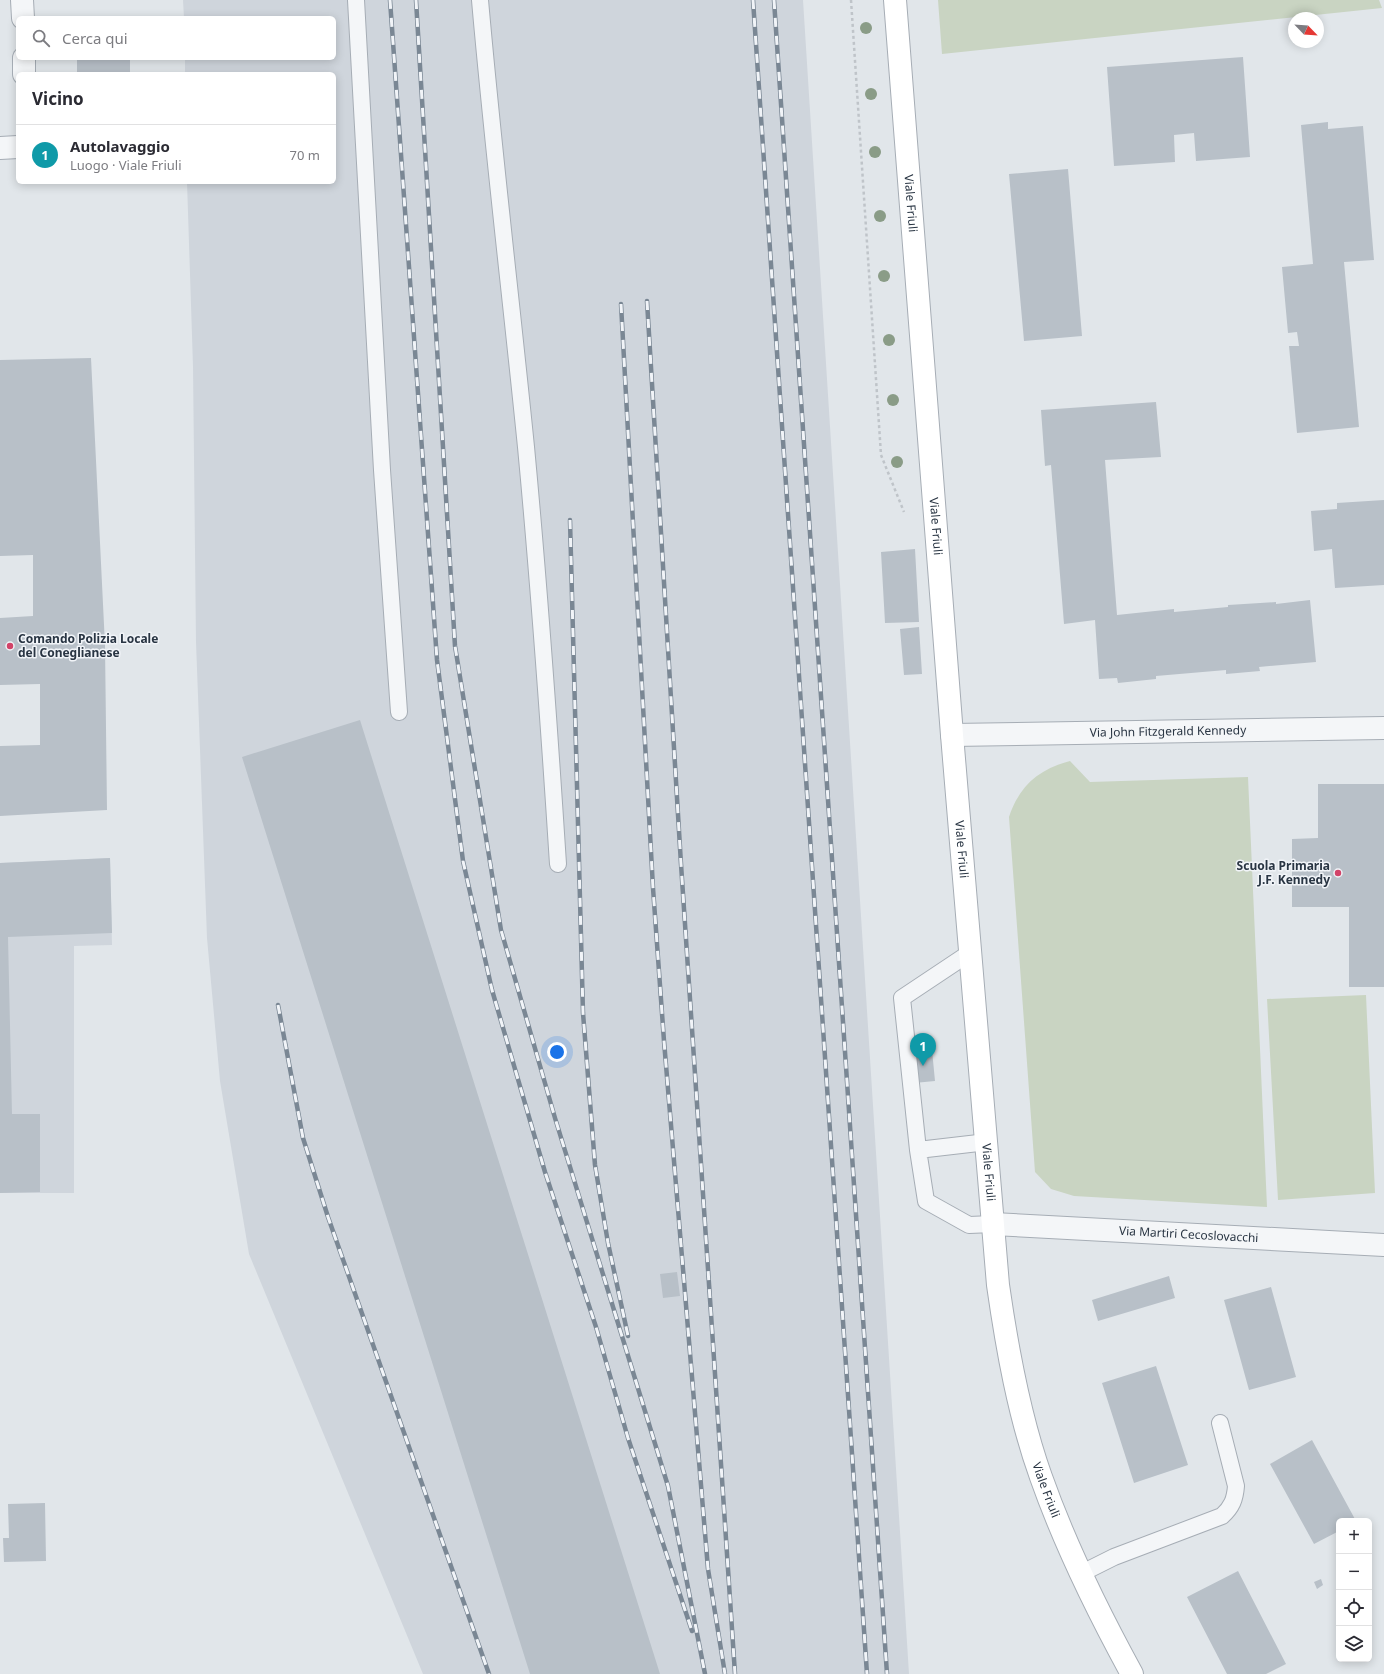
<!DOCTYPE html>
<html lang="it">
<head>
<meta charset="utf-8">
<style>
	:root { --surface:#fff; --page:#f7f7f7; --text:#2b2b33; --muted:#7c7c81; --line:#e1e1e2; --accent:#d24368 }
	body { margin:0; font-family:"Noto Sans",sans-serif; background:var(--page); color:var(--text) }
	.controls { position:absolute; right:12px; bottom:12px; display:grid; overflow:hidden; border-radius:6px; box-shadow:0 2px 10px #0003 }
	.controls button { width:36px; height:36px; display:grid; place-items:center; padding:0; border:0; border-bottom:1px solid var(--line); background:var(--surface); color:var(--text); font:20px sans-serif }
	.compass { position:absolute; left:1288px; top:12px; width:36px; height:36px; border-radius:50%; background:var(--surface); box-shadow:0 2px 10px #0003; rotate:115deg }
	.you { position:absolute; left:557px; top:1052px; width:14px; height:14px; margin:-10px; border:3px solid #fff; border-radius:50%; background:#1a73e8; box-shadow:0 0 0 6px #1a73e833 }
	.badge { display:grid; place-items:center; width:26px; height:26px; border-radius:50%; background:var(--accent); color:#fff; font-size:13px; font-weight:700 }
	.pin { position:absolute; translate:-50% -33px; filter:drop-shadow(0 1px 2px #0008) }
	.pin::after { content:''; position:absolute; top:21px; width:14px; height:12px; background:inherit; clip-path:polygon(0 0,100% 0,50% 100%) }
	.list { margin:0; padding:0; list-style:none }
	h2 { display:flex; justify-content:space-between; align-items:center; height:52px; margin:0; padding:0 16px; font-size:17px }
	h2 small { font-size:13px; font-weight:400; color:var(--muted) }
	.list li { display:grid; grid-template-columns:26px 1fr auto; gap:12px; align-items:center; box-sizing:border-box; height:60px; padding:0 16px; border-top:1px solid var(--line) }
	.list b { display:block; font-size:15px; white-space:nowrap }
	.list p { margin:0; font-size:13px; white-space:nowrap; color:var(--muted) }
	.list em { font-size:13px; font-style:normal; color:var(--muted) }
	.icon { flex:none; width:22px; height:22px; fill:none; stroke:currentColor; stroke-width:2; stroke-linecap:round; stroke-linejoin:round }
	.map { position:relative; flex:none; width:1384px; height:1674px; overflow:hidden }
	.search { position:absolute; background:var(--surface); box-shadow:0 2px 10px #0003; left:16px; top:16px; width:320px; height:44px; display:flex; align-items:center; gap:10px; box-sizing:border-box; padding:0 14px; border-radius:6px; color:var(--muted); font-size:15px }
	.panel { position:absolute; background:var(--surface); box-shadow:0 2px 10px #0003; left:16px; top:72px; width:320px; height:112px; border-radius:6px }
	.map>svg:first-child { display:block }
	.built { fill:#cfd5dc }
	.green { fill:#c9d4c2 }
	.building { fill:#b8c0c8 }
	.lines { fill:none; stroke-linecap:round; stroke-linejoin:round }
	.lane-casing { stroke:#a6adb5; stroke-width:18 }
	.street-casing { stroke:#a6adb5; stroke-width:24 }
	.secondary-casing { stroke:#a6adb5; stroke-width:24 }
	.path { stroke:#bfc4c9; stroke-width:2.5; stroke-dasharray:3 3; stroke-linecap:butt }
	.lane { stroke:#f4f6f8; stroke-width:16 }
	.street { stroke:#f4f6f8; stroke-width:22 }
	.secondary { stroke:#fff; stroke-width:22 }
	.rail-casing { stroke:#7a8794; stroke-width:4.5 }
	.rail { stroke:#f1f4f8; stroke-width:3; stroke-dasharray:9; stroke-linecap:butt }
	.tree { fill:#8a9c87 }
	.poi-dot { fill:#d24368; stroke:#f1f4f8; stroke-width:1.5 }
	.labels { text-anchor:middle; stroke-width:3; stroke-linejoin:round; paint-order:stroke }
	.street-label { font-size:12px; fill:#293543; stroke:#f1f4f8 }
	.poi-label { font-size:12px; font-weight:bold; fill:#293543; stroke:#f1f4f8; text-anchor:start }
</style>
</head>
<body>
<div class="map">
<svg width="1384" height="1674" viewBox="0 0 1384 1674">
	<rect width="100%" height="100%" fill="#e1e6ea"/>
	<path class="built" d="M 183,0 L 803,0 L 909,1674 L 423,1674 L 249,1254 L 220,1081 L 207,938 L 196,642 L 193,366 L 187,182 L 334,182 L 334,74 L 185,74 L 185,58 L 334,58 L 334,18 L 184,18 Z
		M 110,858 L 112,945 L 74,946 L 74,1193 L 0,1193 L 0,863 Z"/>
	<path class="green" d="M 938,0 L 1379,0 L 1382,8 L 942,54 Z
		M 1070,761 L 1090,782 L 1248,777 L 1267,1207 L 1074,1196 L 1051,1189 L 1035,1172 L 1009,817 C 1019,786 1039,769 1070,761 Z
		M 1366,995 L 1375,1193 L 1278,1200 L 1267,999 Z"/>
	<path class="building" d="M 1243,57 L 1250,157 L 1196,161 L 1194,133 L 1174,135 L 1175,162 L 1114,166 L 1107,67 Z
		M 77,58 L 130,58 L 130,74 L 77,74 Z
		M 1328,122 L 1328,129 L 1363,126 L 1374,260 L 1344,262 L 1359,427 L 1297,433 L 1289,346 L 1299,346 L 1297,332 L 1288,333 L 1282,267 L 1313,264 L 1301,125 Z
		M 1068,169 L 1082,336 L 1024,341 L 1009,174 Z
		M 91,358 L 105,645 L 107,810 L 0,816 L 0,746 L 40,745 L 40,684 L 0,685 L 0,618 L 33,616 L 33,555 L 0,556 L 0,360 Z
		M 1156,402 L 1161,457 L 1105,460 L 1117,615 L 1174,609 L 1174,612 L 1228,607 L 1228,605 L 1276,602 L 1276,604 L 1310,600 L 1316,662 L 1259,667 L 1260,671 L 1226,674 L 1226,670 L 1156,676 L 1156,679 L 1118,683 L 1117,678 L 1099,679 L 1095,620 L 1064,624 L 1051,465 L 1045,466 L 1041,410 Z
		M 1384,500 L 1384,585 L 1335,588 L 1332,549 L 1314,551 L 1311,511 L 1337,509 L 1337,503 Z
		M 915,549 L 919,622 L 885,623 L 881,552 Z
		M 919,627 L 922,674 L 904,675 L 900,629 Z
		M 360,720 L 660,1674 L 530,1674 L 242,757 Z
		M 1318,784 L 1384,784 L 1384,987 L 1349,987 L 1349,907 L 1292,907 L 1292,839 L 1318,838 Z
		M 110,858 L 112,933 L 8,937 L 12,1114 L 40,1114 L 40,1192 L 0,1193 L 0,863 Z
		M 932,1050 L 935,1081 L 914,1083 L 911,1052 Z
		M 677,1272 L 680,1296 L 663,1298 L 660,1274 Z
		M 1169,1276 L 1175,1298 L 1098,1321 L 1092,1300 Z
		M 1271,1287 L 1296,1377 L 1249,1390 L 1224,1300 Z
		M 1156,1366 L 1188,1465 L 1134,1483 L 1102,1383 Z
		M 1312,1440 L 1356,1521 L 1339,1521 L 1339,1531 L 1314,1544 L 1270,1464 Z
		M 45,1503 L 46,1561 L 4,1562 L 3,1538 L 9,1538 L 8,1504 Z
		M 1238,1571 L 1286,1664 L 1266,1674 L 1227,1674 L 1187,1597 Z
		M 1321,1579 L 1323,1585 L 1317,1589 L 1314,1582 Z"/>
	<g class="lines">
		<defs>
			<path id="lane" d="M 356,0 L 382,470 L 399,712
				M 480,0 C 493,149 511,298 526,447 C 539,585 549,724 558,864
				M 971,952 L 902,998 L 918,1150 L 926,1201 L 969,1225 L 993,1224
				M 918,1150 L 987,1142
				M 1080,1574 L 1114,1557 L 1222,1516 C 1232,1507 1235,1499 1236,1486 L 1220,1423"/>
			<g id="street">
				<path d="M 22,0 L 23,18"/>
				<path d="M 24,58 L 24,74"/>
				<path d="M 0,148 L 18,147"/>
				<path id="s1" d="M 952,735 L 1384,728"/>
				<path id="s2" d="M 993,1224 L 1384,1245"/>
			</g>
			<g id="secondary">
				<path id="s3" d="M 895,0 L 952,735 L 998,1285 C 1007,1348 1019,1416 1041,1477 C 1065,1545 1097,1610 1132,1674"/>
			</g>
		</defs>
		<use href="#lane" class="lane-casing"/>
		<use href="#street" class="street-casing"/>
		<use href="#secondary" class="secondary-casing"/>
		<path class="path" d="M 851,0 L 881,455 L 904,512"/>
		<use href="#lane" class="lane"/>
		<use href="#street" class="street"/>
		<use href="#secondary" class="secondary"/>
		<defs>
			<path id="rail" d="M 390,0 L 437,660 L 463,861 L 492,990 L 545,1172 L 596,1327 L 628,1438 L 692,1631
				M 416,0 L 455,646 L 501,930 L 555,1118 L 668,1486 L 705,1674
				M 753,0 L 867,1674
				M 774,0 L 887,1674
				M 647,301 L 681,864 L 735,1674
				M 621,304 L 653,888 L 664,1041 L 708,1569 L 725,1674
				M 570,520 L 583,1013 L 595,1165 L 608,1243 L 628,1336
				M 278,1005 L 303,1138 L 328,1217 L 489,1674"/>
		</defs>
		<use href="#rail" class="rail-casing"/>
		<use href="#rail" class="rail"/>
	</g>
	<g class="tree">
		<circle cx="866" cy="28" r="6"/>
		<circle cx="871" cy="94" r="6"/>
		<circle cx="875" cy="152" r="6"/>
		<circle cx="880" cy="216" r="6"/>
		<circle cx="884" cy="276" r="6"/>
		<circle cx="889" cy="340" r="6"/>
		<circle cx="893" cy="400" r="6"/>
		<circle cx="897" cy="462" r="6"/>
	</g>
	<g class="poi-dot">
		<circle cx="10" cy="646" r="4"/>
		<circle cx="1338" cy="873" r="4"/>
	</g>
	<g class="labels">
		<g class="street-label">
			<text dy="4" stroke="none"><textPath href="#s3" startOffset="204">Viale Friuli</textPath></text>
			<text dy="4" stroke="none"><textPath href="#s3" startOffset="528">Viale Friuli</textPath></text>
			<text dy="4" stroke="none"><textPath href="#s1" startOffset="216">Via John Fitzgerald Kennedy</textPath></text>
			<text dy="4" stroke="none"><textPath href="#s3" startOffset="852">Viale Friuli</textPath></text>
			<text dy="4" stroke="none"><textPath href="#s3" startOffset="1176">Viale Friuli</textPath></text>
			<text dy="4" stroke="none"><textPath href="#s2" startOffset="196">Via Martiri Cecoslovacchi</textPath></text>
			<text dy="4" stroke="none"><textPath href="#s3" startOffset="1500">Viale Friuli</textPath></text>
		</g>
		<g class="poi-label">
			<text x="18" y="643">Comando Polizia Locale<tspan x="18" dy="14">del Coneglianese</tspan></text>
			<text x="1330" y="870" text-anchor="end">Scuola Primaria<tspan x="1330" dy="14">J.F. Kennedy</tspan></text>
		</g>
	</g>
</svg>
<div class="controls">
<button>+</button>
<button>−</button>
<button><svg class="icon" aria-label="locate" viewBox="0 0 24 24"><circle cx="12" cy="12" r="6"/><path d="M12 2v4M12 18v4M2 12h4M18 12h4"/></svg></button>
<button><svg class="icon" aria-label="layers" viewBox="0 0 24 24"><path d="M12 4l9 5-9 5-9-5zM3 14l9 5 9-5"/></svg></button>
</div>
<svg class="compass" viewBox="-18 -18 36 36"><path d="M0-13l5 13h-10z" fill="#e53935"/><path d="M0 13l5-13h-10z" fill="#7c7c81"/></svg>
<div class="you"></div>
<div class="pin badge" style="left:923px;top:1066px;background:#0f9aa8">1</div>
<div class="search"><svg class="icon" aria-label="search" viewBox="0 0 24 24"><circle cx="10" cy="10" r="6"/><path d="M15 15l6 6"/></svg>Cerca qui</div>
<section class="panel">
<h2>Vicino<small></small></h2>
<ul class="list">
<li><span class="badge" style="background:#0f9aa8">1</span><div><b>Autolavaggio</b><p>Luogo · Viale Friuli</p></div><em>70 m</em></li>
</ul>
</section>
</div>
</body>
</html>
